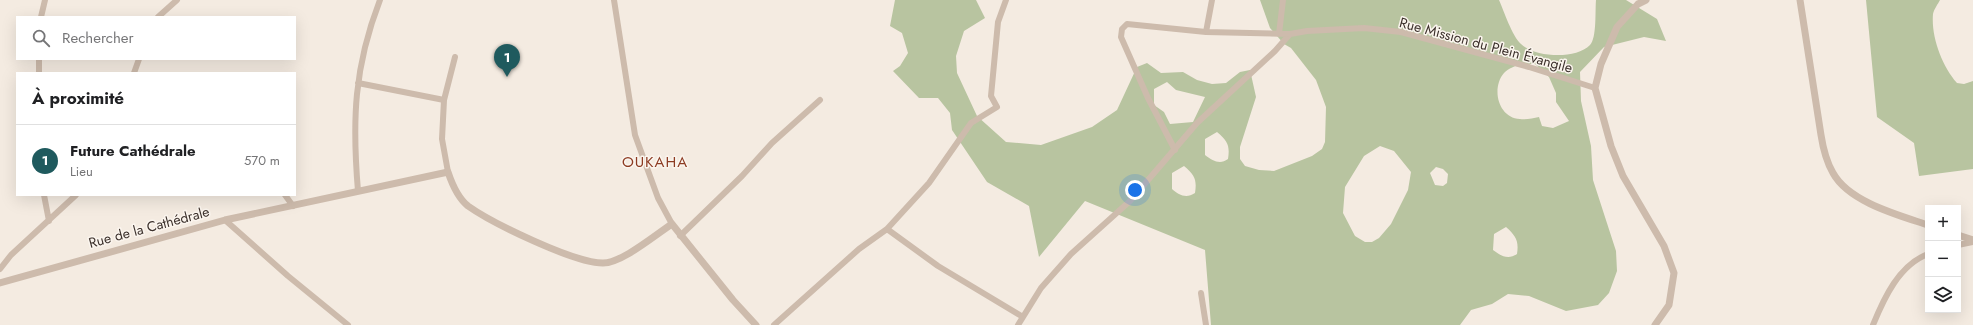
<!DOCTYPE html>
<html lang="fr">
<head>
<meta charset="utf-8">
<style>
	:root { --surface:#fff; --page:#f6f6f6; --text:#202124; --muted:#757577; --line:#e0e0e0; --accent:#1f5a5e }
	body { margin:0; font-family:Jost,sans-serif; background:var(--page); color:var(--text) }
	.controls { position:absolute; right:12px; bottom:12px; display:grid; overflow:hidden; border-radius:0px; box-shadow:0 4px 16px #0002 }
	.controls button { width:36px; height:36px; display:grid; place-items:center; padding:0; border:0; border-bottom:1px solid var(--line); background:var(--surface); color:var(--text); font:20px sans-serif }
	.you { position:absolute; left:1135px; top:190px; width:14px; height:14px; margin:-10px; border:3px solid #fff; border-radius:50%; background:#1a73e8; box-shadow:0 0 0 6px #1a73e833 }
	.badge { display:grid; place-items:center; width:26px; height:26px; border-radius:50%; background:var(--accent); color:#fff; font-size:13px; font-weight:700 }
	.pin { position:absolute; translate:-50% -33px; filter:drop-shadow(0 1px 2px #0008) }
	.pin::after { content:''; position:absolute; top:21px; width:14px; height:12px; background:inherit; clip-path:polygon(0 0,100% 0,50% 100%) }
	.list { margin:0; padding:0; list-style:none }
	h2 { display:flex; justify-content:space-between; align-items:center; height:52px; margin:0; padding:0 16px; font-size:17px }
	h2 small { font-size:13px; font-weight:400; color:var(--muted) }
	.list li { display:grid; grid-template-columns:26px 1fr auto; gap:12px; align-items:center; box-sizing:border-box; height:72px; padding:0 16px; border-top:1px solid var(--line) }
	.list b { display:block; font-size:15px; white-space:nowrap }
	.list p { margin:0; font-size:13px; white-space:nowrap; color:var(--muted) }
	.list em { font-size:13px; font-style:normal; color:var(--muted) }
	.icon { flex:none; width:22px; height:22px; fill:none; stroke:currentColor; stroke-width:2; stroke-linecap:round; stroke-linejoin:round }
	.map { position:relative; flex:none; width:1973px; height:325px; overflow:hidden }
	.search { position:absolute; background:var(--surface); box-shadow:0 4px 16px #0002; left:16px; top:16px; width:280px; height:44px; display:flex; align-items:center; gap:10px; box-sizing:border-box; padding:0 14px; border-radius:0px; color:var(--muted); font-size:15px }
	.panel { position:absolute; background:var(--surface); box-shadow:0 4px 16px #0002; left:16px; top:72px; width:280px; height:124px; border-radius:0px }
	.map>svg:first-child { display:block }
	.green { fill:#b8c4a0; fill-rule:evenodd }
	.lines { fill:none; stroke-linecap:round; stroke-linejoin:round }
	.minor { stroke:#cdbbac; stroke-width:6 }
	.tertiary { stroke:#cdbbac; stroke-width:7 }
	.labels { text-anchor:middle; stroke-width:3; stroke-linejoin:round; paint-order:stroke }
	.street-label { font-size:14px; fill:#3b302b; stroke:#fbf5ee }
	.neighbourhood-label { font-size:15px; letter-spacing:1px; fill:#8c3b22; stroke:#fbf5ee }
</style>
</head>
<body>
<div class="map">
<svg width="1973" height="325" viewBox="0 0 1973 325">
	<rect width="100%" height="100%" fill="#f4ebe1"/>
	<path class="green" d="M 895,0 L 976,0 L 985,18 L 964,31 L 956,56 L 957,73 L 977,116 L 1006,142 L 1041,145 L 1092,127 L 1117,110 L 1137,67 L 1147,63 L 1161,73 L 1183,72 L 1197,80 L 1212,84 L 1226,83 L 1240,72 L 1250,70 L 1256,97 L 1240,147 L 1240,159 L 1245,166 L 1259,170 L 1274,171 L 1312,156 L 1322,149 L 1325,142 L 1326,107 L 1316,80 L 1291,48 L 1284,44 L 1270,28 L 1260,0 L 1499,0 C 1504,11 1512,36 1521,44 C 1535,57 1575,60 1590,45 C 1597,38 1595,10 1596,0 L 1626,0 L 1657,19 L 1666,41 L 1644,37 L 1604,47 L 1580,72 L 1581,101 L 1591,146 L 1593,180 L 1616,251 L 1617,271 L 1609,293 L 1598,305 L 1566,311 L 1529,296 L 1508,294 L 1492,304 L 1471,310 L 1460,325 L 1211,325 L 1205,250 L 1085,201 L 1039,257 L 1029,206 L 987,182 L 952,130 L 950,113 L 938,98 L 919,98 L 893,71 L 900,66 L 908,53 L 902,33 L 890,26 ZM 1521,64 L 1535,64 L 1549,77 L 1556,93 L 1556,102 L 1569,121 L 1553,128 L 1542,126 L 1539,117 C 1533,118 1526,120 1520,119 C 1498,118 1491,88 1504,73 C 1509,68 1515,66 1521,64 ZM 1167,82 L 1176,90 L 1205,97 L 1193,122 L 1170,124 L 1164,112 L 1154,105 L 1154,89 ZM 1217,132 C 1228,141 1230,146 1228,159 C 1220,165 1213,161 1205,155 L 1205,139 ZM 1380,146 L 1394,151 L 1411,172 L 1408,190 L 1391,224 L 1379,238 L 1372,242 L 1365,242 L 1355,236 L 1343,213 L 1345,187 L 1364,156 ZM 1184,166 C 1195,175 1197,180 1195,193 C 1186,199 1179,195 1172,189 L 1172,173 ZM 1436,167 L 1443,169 L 1448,174 L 1447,183 L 1443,186 L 1435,185 L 1430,173 ZM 1506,227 C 1516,236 1519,241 1517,254 C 1508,260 1501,256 1493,250 L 1494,234 Z
		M 1866,0 L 1940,0 C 1938,4 1934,9 1933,14 C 1931,37 1942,66 1957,83 L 1964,84 L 1973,81 L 1973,169 L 1919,176 L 1914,143 L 1877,117 Z"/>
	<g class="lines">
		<path class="minor" d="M 614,0 L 635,135 L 658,198 L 672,224
			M 41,17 L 45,0
			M 158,17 L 177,0
			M 1206,32 L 1212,0
			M 1279,34 L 1283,0
			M 39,73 L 39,59
			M 134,73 L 139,59
			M 358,83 L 444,100
			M 1175,150 L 1148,98 L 1121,37 L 1122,29 L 1127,24 L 1206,32 L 1290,34
			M 448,172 L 442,139 L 444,100 L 455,57
			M 358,191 C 352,120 354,67 380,0
			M 44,195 L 49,221
			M 285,195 L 293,206
			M 225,220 L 288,276 L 348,325
			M 887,229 L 938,266 L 1023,317
			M 680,236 L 742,176 L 772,143 L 820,100
			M 1958,245 L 1973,242
			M 0,269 L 11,255 L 76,195
			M 1201,293 L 1206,325
			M 774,325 L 859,249 L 887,229 L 929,183 L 971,123 L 997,107 L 991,96 L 998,22 L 1006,0
			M 1018,325 L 1041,288 L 1071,254 L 1130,201 L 1197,123 L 1275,51 L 1290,34 L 1307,31 L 1364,28 L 1401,32 L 1529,67 L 1595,88
			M 1873,325 C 1884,298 1899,265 1928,254"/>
		<path class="tertiary" d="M 1646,0 L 1638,4 L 1617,27 L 1601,64 L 1595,88 L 1611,146 L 1623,176 L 1664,246 L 1674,273 L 1669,305 L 1655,325
			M 1800,0 L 1821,135 C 1823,148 1826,161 1833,173 C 1849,202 1898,215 1928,225
			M 1958,235 L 1973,240
			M 0,283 L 225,220 L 448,172 C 452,184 458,198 468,206 C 492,223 574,263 603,263 C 622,263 655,235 672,224 L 733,300 L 756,325"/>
	</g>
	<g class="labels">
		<g class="street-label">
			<text transform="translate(1486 45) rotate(15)" y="5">Rue Mission du Plein Évangile</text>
			<text transform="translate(149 227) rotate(-15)" y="5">Rue de la Cathédrale</text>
		</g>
		<g class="neighbourhood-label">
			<text x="655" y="167">OUKAHA</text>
		</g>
	</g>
</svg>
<div class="controls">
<button>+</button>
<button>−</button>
<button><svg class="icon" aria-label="layers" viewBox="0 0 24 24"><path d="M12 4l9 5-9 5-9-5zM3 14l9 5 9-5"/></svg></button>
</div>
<div class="you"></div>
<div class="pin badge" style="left:507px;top:77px">1</div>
<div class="search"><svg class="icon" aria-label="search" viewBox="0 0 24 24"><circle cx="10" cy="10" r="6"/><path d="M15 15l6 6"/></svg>Rechercher</div>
<section class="panel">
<h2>À proximité<small></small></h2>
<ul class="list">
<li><span class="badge">1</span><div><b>Future Cathédrale</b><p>Lieu</p></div><em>570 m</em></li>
</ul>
</section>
</div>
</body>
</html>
